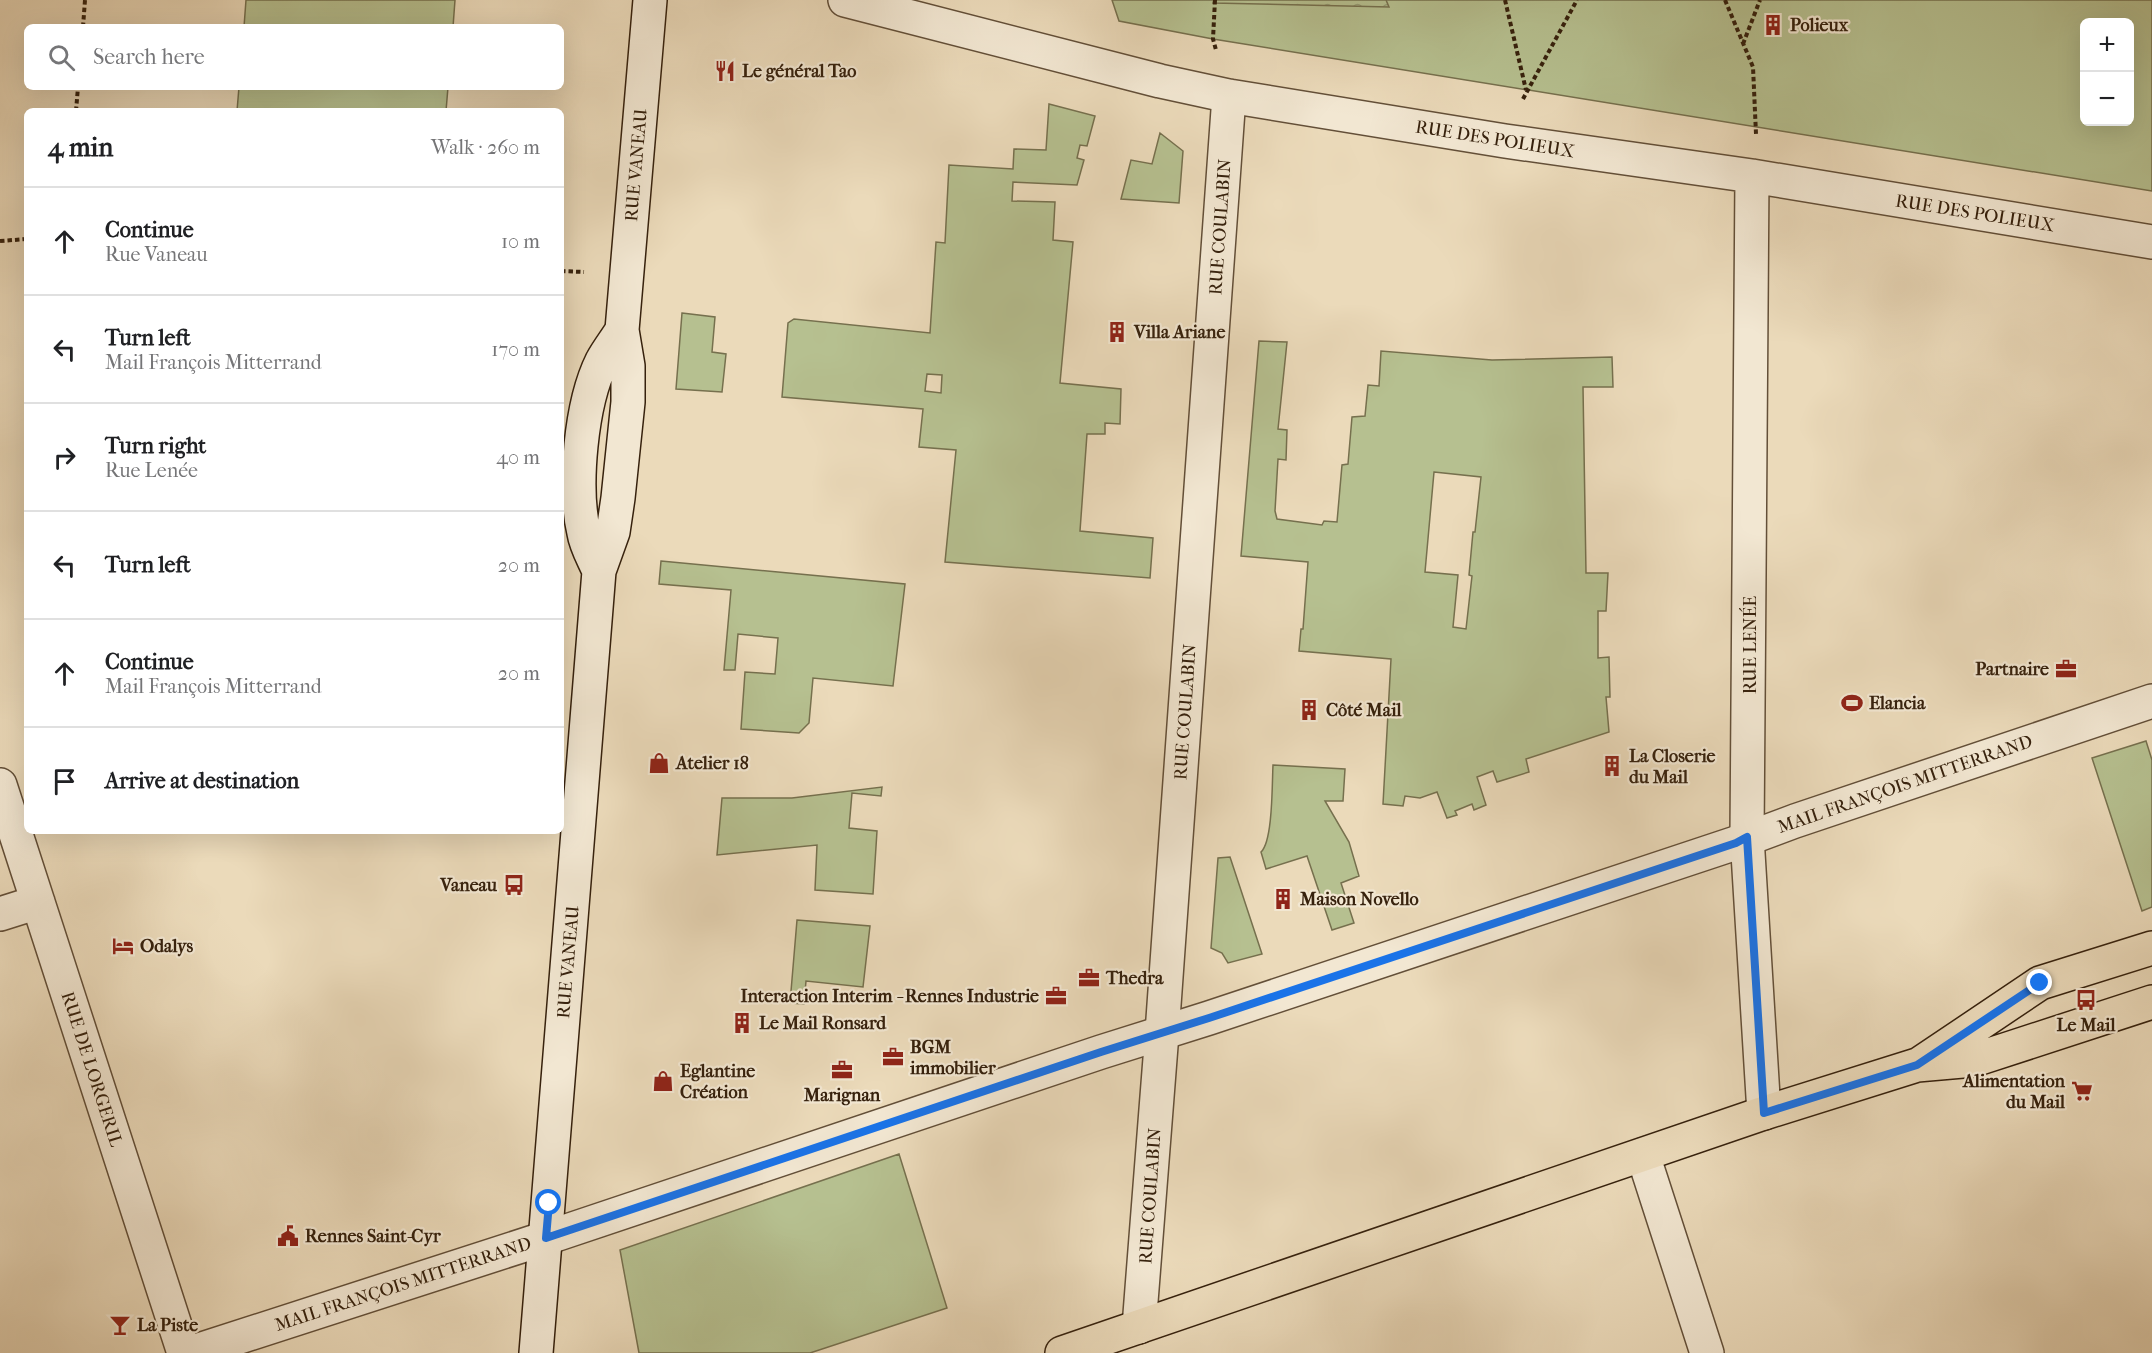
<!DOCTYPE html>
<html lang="en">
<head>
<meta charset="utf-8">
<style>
	:root { --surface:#fff; --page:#f2f2f2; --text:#202124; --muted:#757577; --line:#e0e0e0 }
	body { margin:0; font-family:"IM FELL French Canon",serif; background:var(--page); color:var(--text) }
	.controls { position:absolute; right:18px; top:18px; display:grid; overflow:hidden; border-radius:9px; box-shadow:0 6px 24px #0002 }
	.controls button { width:54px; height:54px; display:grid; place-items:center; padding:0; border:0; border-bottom:2px solid var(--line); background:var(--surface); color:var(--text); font:30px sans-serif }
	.stop { position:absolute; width:18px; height:18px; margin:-14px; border:4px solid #1a73e8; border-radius:50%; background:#fff }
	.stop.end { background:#1a73e8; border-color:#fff; box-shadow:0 2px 6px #0008 }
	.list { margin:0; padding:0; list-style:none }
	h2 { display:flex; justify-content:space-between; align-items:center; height:78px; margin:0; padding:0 24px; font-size:26px }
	h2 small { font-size:20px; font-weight:400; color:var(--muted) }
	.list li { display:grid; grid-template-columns:39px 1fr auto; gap:18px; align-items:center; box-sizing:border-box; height:108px; padding:0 24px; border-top:2px solid var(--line) }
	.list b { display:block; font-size:22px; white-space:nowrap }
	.list p { margin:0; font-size:20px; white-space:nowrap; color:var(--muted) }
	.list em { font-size:20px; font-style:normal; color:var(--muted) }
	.icon { flex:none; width:33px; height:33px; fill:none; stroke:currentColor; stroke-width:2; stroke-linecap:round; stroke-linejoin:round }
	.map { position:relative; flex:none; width:2152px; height:1353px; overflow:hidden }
	.search { position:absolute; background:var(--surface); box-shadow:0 6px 24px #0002; left:24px; top:24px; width:540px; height:66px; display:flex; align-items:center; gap:15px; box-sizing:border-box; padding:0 21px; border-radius:9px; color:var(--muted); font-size:22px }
	.panel { position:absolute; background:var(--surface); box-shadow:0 6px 24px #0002; left:24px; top:108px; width:540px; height:726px; border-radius:9px }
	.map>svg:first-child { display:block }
	.green { fill:#b6c090; stroke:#76704e; stroke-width:1.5; fill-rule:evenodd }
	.park { fill:url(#park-crowns); stroke:#76704e; stroke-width:1.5 }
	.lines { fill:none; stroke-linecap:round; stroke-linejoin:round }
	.pedestrian-casing { stroke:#634f38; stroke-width:36 }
	.minor-casing { stroke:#634f38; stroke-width:36 }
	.secondary-casing { stroke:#36210d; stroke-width:36 }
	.primary-casing { stroke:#36210d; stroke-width:36 }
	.path { stroke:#36210d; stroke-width:4; stroke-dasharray:4.5 3; stroke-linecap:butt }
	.pedestrian { stroke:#f2e7d2; stroke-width:33 }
	.minor { stroke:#f2e7d2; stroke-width:33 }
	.secondary { stroke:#f2e7d2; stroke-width:33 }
	.primary { stroke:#ebdaba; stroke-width:33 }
	.route { stroke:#1a73e8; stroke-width:8 }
	.labels { text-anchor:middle; stroke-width:4.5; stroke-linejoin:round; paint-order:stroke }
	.poi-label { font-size:18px; font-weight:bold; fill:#36210d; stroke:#f2e7d2; text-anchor:start }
	.street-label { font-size:18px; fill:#36210d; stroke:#f2e7d2 }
</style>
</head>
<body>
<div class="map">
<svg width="2152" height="1353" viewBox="0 0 2152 1353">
	<defs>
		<pattern id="park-crowns" width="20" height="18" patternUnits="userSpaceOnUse" patternTransform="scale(1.5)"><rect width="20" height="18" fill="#b6c090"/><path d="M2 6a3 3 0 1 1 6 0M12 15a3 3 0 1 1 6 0" fill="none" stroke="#959c74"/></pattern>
	</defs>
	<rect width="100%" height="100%" fill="#ebdaba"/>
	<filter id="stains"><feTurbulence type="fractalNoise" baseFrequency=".00333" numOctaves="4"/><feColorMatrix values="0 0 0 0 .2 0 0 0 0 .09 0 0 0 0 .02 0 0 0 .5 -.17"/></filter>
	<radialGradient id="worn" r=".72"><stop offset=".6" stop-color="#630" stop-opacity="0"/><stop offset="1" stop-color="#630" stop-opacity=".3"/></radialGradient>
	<path class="green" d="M 246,0 L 455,0 L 453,27 L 244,27 Z
		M 1112,0 L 2152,0 L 2152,191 L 1213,39 L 1119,21 ZM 2084,22 L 2130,22 L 2130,122 L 2084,122 Z
		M 239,87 L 448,87 L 446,111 L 237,111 Z
		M 1049,104 L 1095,116 L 1087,146 L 1080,145 L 1077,158 L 1084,160 L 1077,185 L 1013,182 L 1012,201 L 1055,202 L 1053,240 L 1073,242 L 1060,383 L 1121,389 L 1120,424 L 1105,423 L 1105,434 L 1087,434 L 1080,531 L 1153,538 L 1150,578 L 945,562 L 956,450 L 919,447 L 923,409 L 782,397 L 788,323 L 794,319 L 930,333 L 936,242 L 945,243 L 949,165 L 1013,169 L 1014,149 L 1046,150 ZM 927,374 L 942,375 L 941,393 L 925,391 Z
		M 1160,133 L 1183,151 L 1179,203 L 1121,199 L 1131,160 L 1152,164 Z
		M 682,313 L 715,317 L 712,352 L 726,354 L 722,392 L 676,389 Z
		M 1259,341 L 1287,342 L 1278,429 L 1287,430 L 1286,460 L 1278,459 L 1275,511 L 1277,519 L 1322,525 L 1324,521 L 1337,522 L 1342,465 L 1348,464 L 1352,417 L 1365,416 L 1368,385 L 1379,386 L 1381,351 L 1492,360 L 1612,357 L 1613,387 L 1583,387 L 1586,573 L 1608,573 L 1606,611 L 1598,611 L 1598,658 L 1609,657 L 1610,697 L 1606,697 L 1609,732 L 1526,759 L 1529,772 L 1497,782 L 1493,771 L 1477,777 L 1486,805 L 1474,810 L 1472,804 L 1455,811 L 1457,815 L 1447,818 L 1437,792 L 1420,798 L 1405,796 L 1403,806 L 1383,804 L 1391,659 L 1299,651 L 1301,629 L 1303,629 L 1308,562 L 1241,556 ZM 1434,472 L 1481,477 L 1475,532 L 1473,532 L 1469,575 L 1472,576 L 1466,629 L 1453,627 L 1458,575 L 1425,572 Z
		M 661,561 L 905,584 L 893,686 L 813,678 L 809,723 L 799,733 L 741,729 L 745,672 L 775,674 L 778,638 L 738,634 L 735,670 L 724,670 L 731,590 L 659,584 Z
		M 2146,741 L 2152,760 L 2152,907 L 2142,911 L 2092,758 Z
		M 1273,765 L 1345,769 L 1343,801 L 1325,801 L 1349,842 L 1359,876 L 1341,883 L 1354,923 L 1332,930 L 1307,856 L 1266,869 L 1261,852 C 1273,841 1272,783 1273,765 Z
		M 882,787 L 881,796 L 852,793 L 849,828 L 877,831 L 873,894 L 815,890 L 817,845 L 717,855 L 722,798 L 792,798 Z
		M 1230,857 L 1262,954 L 1228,963 L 1222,953 L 1211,948 L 1218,858 Z
		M 797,920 L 870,926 L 863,987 L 806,981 L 804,1004 L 790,1003 Z
		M 899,1154 L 947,1308 L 810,1353 L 639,1353 L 620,1250 Z"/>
	<path class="park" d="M 1214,0 L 1386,0 L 1389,7 L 1213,3 Z"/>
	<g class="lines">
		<defs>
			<path id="pedestrian" d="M 546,1238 L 1101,1052 L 1209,1018 L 1736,843 L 1795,821 L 2152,701"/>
			<path id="minor" d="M 845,0 L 1160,81 L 1229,96 L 1505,141 L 1752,176 L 2152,242
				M 1752,176 L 1747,837 L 1764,1113
				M 0,785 L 184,1353
				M 0,914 L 38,902
				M 1643,1155 L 1707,1353
				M 1139,1327 L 1162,1033 L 1229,96
				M 190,1353 L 546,1238"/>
			<path id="secondary" d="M 599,571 C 594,559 586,546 584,533 C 573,487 581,403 602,361 C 608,350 616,340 622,330
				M 536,1353 L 599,571 L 613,532 L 618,498 L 628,402 L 628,366 L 622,330 L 650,0"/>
			<path id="primary" d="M 1921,1063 L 2040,983 L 2152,948
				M 1062,1353 L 1764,1113 L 1917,1065 L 1974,1060 L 2152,1002"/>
		</defs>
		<use href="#pedestrian" class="pedestrian-casing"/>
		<use href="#minor" class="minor-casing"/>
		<use href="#secondary" class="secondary-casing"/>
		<use href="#primary" class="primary-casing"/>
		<path class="path" d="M 1215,0 L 1213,39 L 1216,50
			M 1505,0 L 1526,90
			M 1725,0 L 1753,67 L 1756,134
			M 83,27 L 85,0
			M 1743,44 L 1760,0
			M 1523,99 L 1577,0
			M 76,111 L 78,87
			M 0,241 L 27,239
			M 561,271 L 584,272"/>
		<use href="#pedestrian" class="pedestrian"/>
		<use href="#minor" class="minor"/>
		<use href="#secondary" class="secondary"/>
		<use href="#primary" class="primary"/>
	</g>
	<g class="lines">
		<path class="route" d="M 549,1203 L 546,1238 L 1101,1052 L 1209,1018 L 1736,843 L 1747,837 L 1764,1113 L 1917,1065 L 2040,983"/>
	</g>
	<defs>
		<symbol id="building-bare" viewBox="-9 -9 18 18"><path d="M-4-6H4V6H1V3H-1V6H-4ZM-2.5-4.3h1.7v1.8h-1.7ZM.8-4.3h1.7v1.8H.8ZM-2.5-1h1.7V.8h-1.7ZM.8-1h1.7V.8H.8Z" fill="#8f2418" stroke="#f2e7d2" stroke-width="2.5" paint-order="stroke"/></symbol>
		<symbol id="restaurant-bare" viewBox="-9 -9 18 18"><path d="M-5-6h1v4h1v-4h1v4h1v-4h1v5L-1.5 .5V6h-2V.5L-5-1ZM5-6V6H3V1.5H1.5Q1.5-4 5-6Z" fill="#8f2418" stroke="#f2e7d2" stroke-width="2.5" paint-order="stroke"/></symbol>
		<symbol id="office-bare" viewBox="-9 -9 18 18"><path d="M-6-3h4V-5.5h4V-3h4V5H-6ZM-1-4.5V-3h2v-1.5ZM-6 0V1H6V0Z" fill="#8f2418" stroke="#f2e7d2" stroke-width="2.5" paint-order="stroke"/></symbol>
		<symbol id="stadium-bare" viewBox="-9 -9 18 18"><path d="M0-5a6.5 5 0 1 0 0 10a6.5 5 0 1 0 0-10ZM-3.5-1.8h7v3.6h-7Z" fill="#8f2418" stroke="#f2e7d2" stroke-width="2.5" paint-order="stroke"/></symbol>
		<symbol id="shop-bare" viewBox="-9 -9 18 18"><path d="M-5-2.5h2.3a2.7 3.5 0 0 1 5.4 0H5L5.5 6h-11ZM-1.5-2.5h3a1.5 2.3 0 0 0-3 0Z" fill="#8f2418" stroke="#f2e7d2" stroke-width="2.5" paint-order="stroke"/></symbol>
		<symbol id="bus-bare" viewBox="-9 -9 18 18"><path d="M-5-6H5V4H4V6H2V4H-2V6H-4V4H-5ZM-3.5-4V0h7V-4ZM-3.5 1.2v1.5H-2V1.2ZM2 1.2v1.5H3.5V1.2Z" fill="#8f2418" stroke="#f2e7d2" stroke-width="2.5" paint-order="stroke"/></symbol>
		<symbol id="hotel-bare" viewBox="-9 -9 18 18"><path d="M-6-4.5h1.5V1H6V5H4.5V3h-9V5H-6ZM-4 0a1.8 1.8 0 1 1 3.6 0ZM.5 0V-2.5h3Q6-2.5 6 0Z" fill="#8f2418" stroke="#f2e7d2" stroke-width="2.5" paint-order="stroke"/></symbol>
		<symbol id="supermarket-bare" viewBox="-9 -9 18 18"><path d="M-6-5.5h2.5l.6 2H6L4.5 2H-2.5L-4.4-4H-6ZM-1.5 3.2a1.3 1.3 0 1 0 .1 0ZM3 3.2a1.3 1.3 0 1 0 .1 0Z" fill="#8f2418" stroke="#f2e7d2" stroke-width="2.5" paint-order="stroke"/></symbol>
		<symbol id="civic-bare" viewBox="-9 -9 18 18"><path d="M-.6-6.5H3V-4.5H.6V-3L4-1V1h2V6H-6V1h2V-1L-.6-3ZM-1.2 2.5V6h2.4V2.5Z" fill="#8f2418" stroke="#f2e7d2" stroke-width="2.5" paint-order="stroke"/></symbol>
		<symbol id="bar-bare" viewBox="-9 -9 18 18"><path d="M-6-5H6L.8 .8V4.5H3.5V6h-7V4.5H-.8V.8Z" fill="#8f2418" stroke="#f2e7d2" stroke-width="2.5" paint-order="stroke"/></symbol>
	</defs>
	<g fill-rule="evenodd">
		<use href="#building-bare" x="1758" y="10" width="30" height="30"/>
		<use href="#restaurant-bare" x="710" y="56" width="30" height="30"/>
		<use href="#building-bare" x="1102" y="317" width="30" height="30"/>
		<use href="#office-bare" x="2051" y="654" width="30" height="30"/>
		<use href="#stadium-bare" x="1837" y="688" width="30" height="30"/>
		<use href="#building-bare" x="1294" y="695" width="30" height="30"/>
		<use href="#shop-bare" x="644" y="748" width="30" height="30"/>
		<use href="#building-bare" x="1597" y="751" width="30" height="30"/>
		<use href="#bus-bare" x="499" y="870" width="30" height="30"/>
		<use href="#building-bare" x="1268" y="884" width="30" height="30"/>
		<use href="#hotel-bare" x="108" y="931" width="30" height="30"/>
		<use href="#office-bare" x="1074" y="963" width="30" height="30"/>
		<use href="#office-bare" x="1041" y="981" width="30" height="30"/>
		<use href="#bus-bare" x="2071" y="985" width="30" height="30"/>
		<use href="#building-bare" x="727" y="1008" width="30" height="30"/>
		<use href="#office-bare" x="878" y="1042" width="30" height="30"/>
		<use href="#office-bare" x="827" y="1055" width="30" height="30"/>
		<use href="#shop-bare" x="648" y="1066" width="30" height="30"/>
		<use href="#supermarket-bare" x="2067" y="1076" width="30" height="30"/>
		<use href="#civic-bare" x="273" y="1221" width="30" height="30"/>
		<use href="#bar-bare" x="105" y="1310" width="30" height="30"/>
	</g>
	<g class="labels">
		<g class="poi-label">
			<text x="1790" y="31">Polieux</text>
			<text x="742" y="77">Le général Tao</text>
			<text x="1134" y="338">Villa Ariane</text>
			<text x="2049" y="675" text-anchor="end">Partnaire</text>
			<text x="1869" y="709">Elancia</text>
			<text x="1326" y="716">Côté Mail</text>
			<text x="1629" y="762">La Closerie<tspan x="1629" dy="21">du Mail</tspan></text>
			<text x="676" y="769">Atelier 18</text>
			<text x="497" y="891" text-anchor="end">Vaneau</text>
			<text x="1300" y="905">Maison Novello</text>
			<text x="140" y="952">Odalys</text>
			<text x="1106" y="984">Thedra</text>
			<text x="1039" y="1002" text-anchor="end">Interaction Interim - Rennes Industrie</text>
			<text x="759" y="1029">Le Mail Ronsard</text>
			<text x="2086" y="1031" text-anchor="middle">Le Mail</text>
			<text x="910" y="1053">BGM<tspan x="910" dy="21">immobilier</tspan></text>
			<text x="680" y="1077">Eglantine<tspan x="680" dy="21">Création</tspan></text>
			<text x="2065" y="1087" text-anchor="end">Alimentation<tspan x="2065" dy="21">du Mail</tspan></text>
			<text x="842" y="1101" text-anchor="middle">Marignan</text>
			<text x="305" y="1242">Rennes Saint-Cyr</text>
			<text x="137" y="1331">La Piste</text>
		</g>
		<g class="street-label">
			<text transform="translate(1495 139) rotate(9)" y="6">RUE DES POLIEUX</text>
			<text transform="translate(636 165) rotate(-85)" y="6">RUE VANEAU</text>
			<text transform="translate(1975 213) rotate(9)" y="6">RUE DES POLIEUX</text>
			<text transform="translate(1220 227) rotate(-86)" y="6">RUE COULABIN</text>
			<text transform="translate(1750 645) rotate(-90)" y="6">RUE LENÉE</text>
			<text transform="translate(1185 712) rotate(-86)" y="6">RUE COULABIN</text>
			<text transform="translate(1905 784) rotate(-19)" y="6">MAIL FRANÇOIS MITTERRAND</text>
			<text transform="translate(568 962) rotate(-85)" y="6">RUE VANEAU</text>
			<text transform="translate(92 1069) rotate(72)" y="6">RUE DE LORGERIL</text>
			<text transform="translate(1150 1196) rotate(-86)" y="6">RUE COULABIN</text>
			<text transform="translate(403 1284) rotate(-18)" y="6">MAIL FRANÇOIS MITTERRAND</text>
		</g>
	</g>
	<rect width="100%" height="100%" filter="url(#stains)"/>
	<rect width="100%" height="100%" fill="url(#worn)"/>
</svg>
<div class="controls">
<button>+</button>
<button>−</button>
</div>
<div class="stop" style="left:549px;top:1203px"></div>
<div class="stop end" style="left:2040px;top:983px"></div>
<div class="search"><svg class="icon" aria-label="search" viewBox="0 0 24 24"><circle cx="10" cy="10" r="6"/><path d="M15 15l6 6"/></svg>Search here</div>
<section class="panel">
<h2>4 min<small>Walk · 260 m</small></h2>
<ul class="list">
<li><svg class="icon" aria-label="ahead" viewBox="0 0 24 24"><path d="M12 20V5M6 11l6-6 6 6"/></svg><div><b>Continue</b><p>Rue Vaneau</p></div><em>10 m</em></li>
<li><svg class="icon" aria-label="left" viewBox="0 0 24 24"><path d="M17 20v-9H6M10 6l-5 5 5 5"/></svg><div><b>Turn left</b><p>Mail François Mitterrand</p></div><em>170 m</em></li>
<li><svg class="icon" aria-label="right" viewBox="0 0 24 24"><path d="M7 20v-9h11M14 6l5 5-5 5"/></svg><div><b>Turn right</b><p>Rue Lenée</p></div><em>40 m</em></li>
<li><svg class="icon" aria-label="left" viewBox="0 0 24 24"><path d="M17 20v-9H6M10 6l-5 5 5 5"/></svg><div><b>Turn left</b></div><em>20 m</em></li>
<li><svg class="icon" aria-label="ahead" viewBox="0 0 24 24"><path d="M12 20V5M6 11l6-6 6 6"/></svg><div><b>Continue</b><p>Mail François Mitterrand</p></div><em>20 m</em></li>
<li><svg class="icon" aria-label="arrive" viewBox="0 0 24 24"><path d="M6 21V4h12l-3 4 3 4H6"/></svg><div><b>Arrive at destination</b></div></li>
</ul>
</section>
</div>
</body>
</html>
